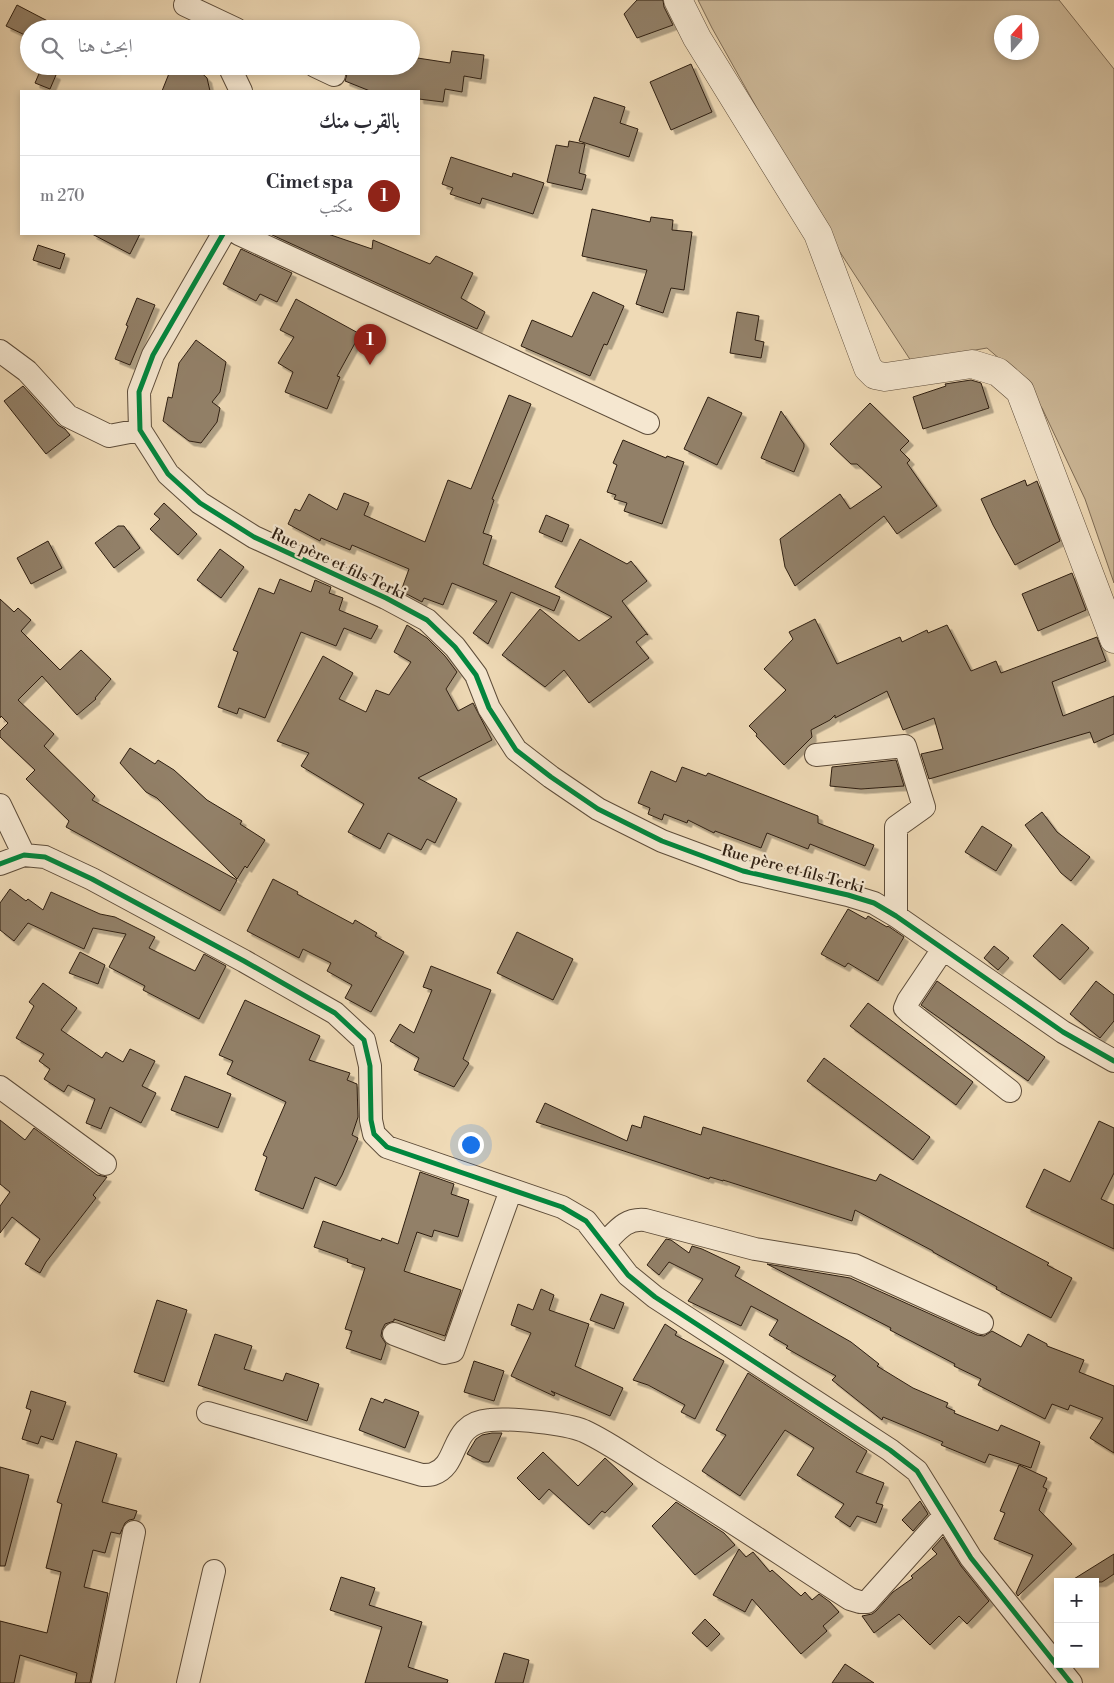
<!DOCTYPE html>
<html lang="ar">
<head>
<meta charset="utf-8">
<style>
	:root { --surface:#fff; --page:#f7f7f7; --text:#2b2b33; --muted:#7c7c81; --line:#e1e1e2; --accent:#8f2418 }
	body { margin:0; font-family:"Libre Bodoni",Amiri,serif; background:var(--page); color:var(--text); direction:rtl }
	.controls { position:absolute; right:15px; bottom:15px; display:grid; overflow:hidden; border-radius:0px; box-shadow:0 2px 8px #0003 }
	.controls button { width:45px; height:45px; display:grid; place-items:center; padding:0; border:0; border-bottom:1px solid var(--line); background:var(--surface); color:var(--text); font:25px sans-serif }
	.compass { position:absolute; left:994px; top:15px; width:45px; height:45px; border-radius:50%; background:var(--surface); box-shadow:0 2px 8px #0003; rotate:20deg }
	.you { position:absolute; left:470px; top:1144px; width:18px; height:18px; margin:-12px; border:4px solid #fff; border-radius:50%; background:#1a73e8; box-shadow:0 0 0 8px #1a73e833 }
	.badge { display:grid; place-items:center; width:32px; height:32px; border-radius:50%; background:var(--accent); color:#fff; font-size:16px; font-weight:700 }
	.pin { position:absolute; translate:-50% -41px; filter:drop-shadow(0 1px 2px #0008) }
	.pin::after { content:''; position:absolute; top:26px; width:18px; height:15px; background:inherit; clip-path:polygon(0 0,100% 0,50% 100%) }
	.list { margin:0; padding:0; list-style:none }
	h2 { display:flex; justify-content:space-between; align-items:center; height:65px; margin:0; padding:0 20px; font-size:21px }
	h2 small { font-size:16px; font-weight:400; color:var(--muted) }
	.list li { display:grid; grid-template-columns:32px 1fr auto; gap:15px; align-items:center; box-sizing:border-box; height:80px; padding:0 20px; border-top:1px solid var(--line) }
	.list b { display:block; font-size:19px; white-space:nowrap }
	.list p { margin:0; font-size:16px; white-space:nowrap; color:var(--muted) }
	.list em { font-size:16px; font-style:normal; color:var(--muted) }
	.icon { flex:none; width:28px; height:28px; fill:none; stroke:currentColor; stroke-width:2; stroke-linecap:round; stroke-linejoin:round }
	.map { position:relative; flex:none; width:1114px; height:1683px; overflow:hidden; direction:ltr }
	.search { position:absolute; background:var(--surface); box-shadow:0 2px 8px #0003; left:20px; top:20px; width:400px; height:55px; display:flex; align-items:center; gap:12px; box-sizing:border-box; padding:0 18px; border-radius:28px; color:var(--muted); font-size:19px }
	.panel { position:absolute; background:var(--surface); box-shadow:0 2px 8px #0003; left:20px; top:90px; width:400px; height:145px; border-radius:0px; direction:rtl }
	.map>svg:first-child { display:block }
	.green { fill:#ceba9a; stroke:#7e6c56; fill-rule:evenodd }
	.building { fill:#928067; stroke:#2e1e11; filter:url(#shadow) }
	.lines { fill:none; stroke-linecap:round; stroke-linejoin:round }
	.minor-casing { stroke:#5e4d3a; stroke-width:24 }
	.tertiary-casing { stroke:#5e4d3a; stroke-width:29 }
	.minor { stroke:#f5e7d0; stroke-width:22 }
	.tertiary { stroke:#f5e7d0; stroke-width:28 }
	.cycleway-casing { stroke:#f5e7d0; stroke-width:8 }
	.cycleway { stroke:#00873e; stroke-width:5 }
	.labels { text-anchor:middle; stroke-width:4.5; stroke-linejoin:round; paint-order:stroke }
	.street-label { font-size:16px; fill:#2e1e11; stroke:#f5e7d0 }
</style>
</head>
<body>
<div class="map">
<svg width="1114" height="1683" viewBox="0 0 1114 1683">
	<defs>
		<filter id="shadow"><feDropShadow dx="4.5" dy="4.5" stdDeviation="0" flood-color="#0004"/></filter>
	</defs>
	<rect width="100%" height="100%" fill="#efdab6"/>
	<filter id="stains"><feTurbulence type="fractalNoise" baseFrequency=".004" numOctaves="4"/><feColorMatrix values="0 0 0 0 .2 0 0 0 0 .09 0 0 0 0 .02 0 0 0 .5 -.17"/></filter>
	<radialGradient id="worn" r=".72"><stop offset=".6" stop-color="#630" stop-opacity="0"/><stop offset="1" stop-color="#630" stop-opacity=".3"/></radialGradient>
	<path class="green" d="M 698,0 L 1059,0 L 1114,69 L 1114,583 L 1085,499 L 1042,408 L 1015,372 L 987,348 L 911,361 L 823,226 L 712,28 ZM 1002,22 L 1032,22 L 1032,52 L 1002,52 Z"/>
	<path class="building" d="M 637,0 L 663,0 L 664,7 L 673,25 L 637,38 L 624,14 Z
		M 17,5 L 63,29 L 29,29 L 29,37 L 6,26 Z
		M 452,51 L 484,55 L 481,79 L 464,76 L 462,92 L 445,89 L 443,102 L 419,99 L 419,91 L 370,91 L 345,81 L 347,74 L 345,66 L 399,66 L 411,68 L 411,57 L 450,63 Z
		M 691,64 L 712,112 L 671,130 L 650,82 Z
		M 172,66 L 194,66 L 207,78 L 210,91 L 162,91 Z
		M 41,69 L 56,75 L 50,89 L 35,83 Z
		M 594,97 L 625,107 L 620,123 L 638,129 L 629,157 L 579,141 Z
		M 569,141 L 585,144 L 579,173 L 586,175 L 582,190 L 547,182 L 556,145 L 568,147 Z
		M 451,157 L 512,177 L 513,173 L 544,183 L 533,214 L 482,198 L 480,204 L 450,194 L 453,188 L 442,184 Z
		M 592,209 L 650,222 L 651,217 L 673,220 L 672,230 L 692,232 L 684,290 L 671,288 L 663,313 L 636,304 L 647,270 L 582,256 Z
		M 92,234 L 140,234 L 130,254 Z
		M 270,234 L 328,234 L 372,249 L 373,240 L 430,264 L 436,256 L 473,273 L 461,298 L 485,312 L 477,329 Z
		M 38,245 L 65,254 L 60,269 L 33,260 Z
		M 241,249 L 292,273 L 277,302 L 260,294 L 256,301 L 223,284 Z
		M 593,292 L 624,306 L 607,345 L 604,344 L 590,376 L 521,346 L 532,320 L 572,337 Z
		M 137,298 L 155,305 L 130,365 L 115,359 L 128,326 L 126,325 Z
		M 296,299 L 360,334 L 337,376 L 340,377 L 327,409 L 285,392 L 293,372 L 278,363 L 294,337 L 280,330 Z
		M 737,312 L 759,316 L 755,340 L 764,342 L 761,358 L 730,353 Z
		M 196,340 L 226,362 L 220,392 L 212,402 L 220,408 L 217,422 L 201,443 L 189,441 L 163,421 L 168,397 L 172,398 L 179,363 Z
		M 971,380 L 981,383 L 989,408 L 923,429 L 913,397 L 946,386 L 945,384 Z
		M 23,386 L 58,425 L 65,429 L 70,435 L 46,454 L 4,401 Z
		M 509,395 L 531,404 L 492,499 L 494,500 L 483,533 L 492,536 L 483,564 L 560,597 L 554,611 L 511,592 L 488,644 L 473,633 L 497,601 L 452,583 L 443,605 L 424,598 L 422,602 L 401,591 L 409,569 L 352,545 L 350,550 L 321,538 L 320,541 L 288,524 L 295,509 L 300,511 L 309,494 L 337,510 L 344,493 L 369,503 L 364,515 L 425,542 L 448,480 L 471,489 Z
		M 708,397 L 742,413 L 717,465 L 684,449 Z
		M 870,403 L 909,441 L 900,450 L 910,460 L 907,463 L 937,506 L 897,534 L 884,516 L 795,586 L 785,567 L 780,539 L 840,494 L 850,509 L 882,487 L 857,464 L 851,464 L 830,444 Z
		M 781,411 L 804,444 L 804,447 L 794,472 L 761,458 Z
		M 623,440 L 666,458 L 667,456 L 684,462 L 662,524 L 624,511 L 627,503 L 614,499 L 616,495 L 607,492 L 617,465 L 613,463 Z
		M 1025,480 L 1027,486 L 1037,481 L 1060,541 L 1015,565 L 993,525 L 981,499 Z
		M 164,503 L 197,534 L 178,555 L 150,529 L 160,519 L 154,514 Z
		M 546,515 L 569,525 L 562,542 L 539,532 Z
		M 118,526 L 124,526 L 140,548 L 114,568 L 95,543 Z
		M 580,539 L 627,564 L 631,561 L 647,581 L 622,601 L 648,635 L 646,634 L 636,642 L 649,658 L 589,703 L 564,670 L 545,687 L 502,655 L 540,609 L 579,641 L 612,617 L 555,587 Z
		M 48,541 L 62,568 L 31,584 L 17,558 Z
		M 220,549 L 244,567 L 221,598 L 197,580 Z
		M 1072,573 L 1086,610 L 1038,631 L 1022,594 Z
		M 280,579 L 311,592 L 315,580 L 331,587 L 329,593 L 343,598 L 339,610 L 378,626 L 371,639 L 344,628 L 336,646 L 301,632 L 265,718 L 239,708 L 237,714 L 218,707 L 238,652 L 233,650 L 259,588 L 274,594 Z
		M 0,599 L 14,612 L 18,608 L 31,620 L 21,631 L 60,670 L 81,650 L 111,679 L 95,698 L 96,699 L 77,715 L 42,676 L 18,700 L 54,734 L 44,746 L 95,796 L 92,800 L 237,880 L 220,911 L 66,827 L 69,821 L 26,779 L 35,770 L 0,737 L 0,731 L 8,723 L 1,716 L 0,718 Z
		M 815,619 L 837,664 L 900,637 L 902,642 L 927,630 L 928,633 L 947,625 L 971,671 L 996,661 L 1001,673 L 1097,637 L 1106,661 L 1052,682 L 1063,716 L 1114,696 L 1114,734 L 1094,743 L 1090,732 L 929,779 L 921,754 L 943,749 L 934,718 L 903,730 L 887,691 L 835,718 L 835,715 L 830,720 L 811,730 L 812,737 L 784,765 L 756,736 L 757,734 L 749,726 L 786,690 L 764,669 L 793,639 L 789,632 Z
		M 407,625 L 427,638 L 445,656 L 457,672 L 446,689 L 458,711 L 473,703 L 492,740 L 418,778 L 457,799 L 435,843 L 427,839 L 421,850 L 388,833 L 380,849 L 348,832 L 364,804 L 301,766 L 309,753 L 277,741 L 323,656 L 353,673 L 339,699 L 366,712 L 376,690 L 389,695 L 411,662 L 394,652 Z
		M 130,748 L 155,764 L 158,760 L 174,770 L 207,800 L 242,821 L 240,824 L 265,840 L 247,868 L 245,866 L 237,879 L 157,798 L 146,792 L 120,763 Z
		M 896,760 L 904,786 L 861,789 L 830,786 L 832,767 Z
		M 682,767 L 706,776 L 708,773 L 818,816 L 818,823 L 874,845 L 865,866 L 810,844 L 808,849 L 767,833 L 761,848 L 715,831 L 714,833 L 688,820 L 687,823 L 664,814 L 662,820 L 648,814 L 650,808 L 638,803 L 651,771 L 676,782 Z
		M 1042,812 L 1057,832 L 1090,857 L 1071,881 L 1061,873 L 1025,825 Z
		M 982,826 L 1012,845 L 996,871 L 965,852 Z
		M 273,879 L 298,892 L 297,894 L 353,924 L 355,920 L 377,933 L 375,936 L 404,952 L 371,1012 L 345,998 L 352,985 L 327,971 L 331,963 L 303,949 L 299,958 L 247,931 Z
		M 10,889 L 26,901 L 28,899 L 43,910 L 51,892 L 100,914 L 115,917 L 155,937 L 149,948 L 195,971 L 204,954 L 226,966 L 199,1019 L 143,990 L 145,986 L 109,967 L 126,934 L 93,928 L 84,949 L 28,923 L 14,941 L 0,930 L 0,903 Z
		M 848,909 L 866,919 L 868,916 L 887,927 L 888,926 L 904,937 L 878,981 L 848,963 L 845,967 L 821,954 Z
		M 1062,924 L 1089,948 L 1060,980 L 1033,956 Z
		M 517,932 L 573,959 L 553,1000 L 497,973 Z
		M 994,946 L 1009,958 L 998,970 L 984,958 Z
		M 80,952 L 105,965 L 98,984 L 69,973 Z
		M 431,966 L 491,990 L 463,1059 L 469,1063 L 454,1087 L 414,1070 L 419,1058 L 390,1041 L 400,1024 L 414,1033 L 432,990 L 423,987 Z
		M 937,981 L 1045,1057 L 1028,1081 L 921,1005 Z
		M 1096,981 L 1114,995 L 1114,1021 L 1100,1038 L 1070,1014 Z
		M 43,983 L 77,1008 L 61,1030 L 102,1058 L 106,1052 L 123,1062 L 130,1049 L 155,1061 L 142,1086 L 156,1093 L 141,1123 L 110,1107 L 101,1129 L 86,1123 L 95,1099 L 68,1085 L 64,1092 L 44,1079 L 50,1069 L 39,1061 L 44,1054 L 16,1038 L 34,1006 L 29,1002 Z
		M 245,1000 L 320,1036 L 309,1060 L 350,1073 L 347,1080 L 357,1084 L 358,1117 L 352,1135 L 358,1138 L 342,1175 L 336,1186 L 315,1177 L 303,1209 L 255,1190 L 267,1157 L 263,1155 L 286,1102 L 227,1074 L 233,1061 L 219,1055 Z
		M 868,1003 L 973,1082 L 956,1105 L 850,1026 Z
		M 824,1058 L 930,1137 L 913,1160 L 807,1081 Z
		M 185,1076 L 231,1094 L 218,1128 L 171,1110 Z
		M 545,1103 L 627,1141 L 632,1125 L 641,1128 L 644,1116 L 701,1135 L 703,1127 L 876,1181 L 880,1174 L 1049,1263 L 1047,1265 L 1072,1278 L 1051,1318 L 996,1289 L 997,1287 L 933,1252 L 933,1251 L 855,1210 L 852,1221 L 723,1180 L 723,1181 L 710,1177 L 709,1179 L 536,1122 Z
		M 0,1120 L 25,1140 L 34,1128 L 97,1175 L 107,1177 L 93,1195 L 96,1198 L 46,1262 L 40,1273 L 25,1264 L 40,1239 L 12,1217 L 0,1233 L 0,1206 L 10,1192 L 0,1184 Z
		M 1099,1121 L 1114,1128 L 1114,1173 L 1101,1199 L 1114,1205 L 1114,1249 L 1026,1207 L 1044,1169 L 1070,1182 Z
		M 420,1172 L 454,1184 L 451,1194 L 469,1200 L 458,1237 L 434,1230 L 432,1237 L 417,1232 L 404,1271 L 461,1290 L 445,1336 L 394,1319 L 394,1321 L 385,1324 L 382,1330 L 381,1336 L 386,1344 L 381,1360 L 346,1348 L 352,1331 L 345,1329 L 365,1268 L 347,1262 L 348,1259 L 314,1247 L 323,1221 L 381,1241 L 382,1238 L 398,1244 Z
		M 666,1239 L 671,1240 L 689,1253 L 692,1246 L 702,1249 L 740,1267 L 735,1276 L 851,1342 L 879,1364 L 877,1366 L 913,1388 L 948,1403 L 946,1407 L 955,1411 L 954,1413 L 998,1431 L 1001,1425 L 1040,1442 L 1031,1468 L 989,1454 L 985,1463 L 941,1445 L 943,1442 L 883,1417 L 882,1420 L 832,1380 L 836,1376 L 786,1348 L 788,1346 L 769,1335 L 778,1320 L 751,1306 L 741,1326 L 688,1301 L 703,1279 L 669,1262 L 659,1275 L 647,1265 Z
		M 767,1264 L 850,1278 L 977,1335 L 984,1336 L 992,1331 L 1021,1347 L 1028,1334 L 1047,1344 L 1047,1346 L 1084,1360 L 1079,1372 L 1114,1386 L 1114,1453 L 1090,1438 L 1103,1418 L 1070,1405 L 1068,1410 L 1052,1404 L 1045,1419 L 978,1385 L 981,1379 L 954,1366 L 955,1364 L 890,1330 L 891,1328 Z
		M 541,1289 L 554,1295 L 549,1310 L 589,1324 L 575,1366 L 623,1388 L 610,1416 L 551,1391 L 555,1394 L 554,1396 L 511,1376 L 531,1333 L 511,1325 L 518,1304 L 533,1310 Z
		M 601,1294 L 624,1303 L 614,1329 L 590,1320 Z
		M 157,1300 L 187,1310 L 164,1382 L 134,1372 Z
		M 665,1324 L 677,1332 L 675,1335 L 724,1361 L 695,1419 L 681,1412 L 685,1405 L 648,1385 L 633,1380 Z
		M 215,1334 L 252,1346 L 244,1369 L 283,1381 L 286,1373 L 319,1384 L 307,1421 L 198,1385 Z
		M 474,1361 L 504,1371 L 494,1401 L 464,1392 Z
		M 748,1373 L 867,1451 L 856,1472 L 884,1483 L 876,1503 L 883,1505 L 876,1523 L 857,1516 L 850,1527 L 835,1517 L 844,1504 L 797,1475 L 814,1448 L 785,1430 L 740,1496 L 702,1471 L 726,1435 L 716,1430 Z
		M 31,1391 L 66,1402 L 53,1440 L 41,1436 L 38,1444 L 22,1439 L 31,1410 L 26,1408 Z
		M 371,1398 L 383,1403 L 385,1399 L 419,1412 L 405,1448 L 359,1430 Z
		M 492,1433 L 502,1433 L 489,1462 L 483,1462 L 467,1454 L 476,1439 L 482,1435 Z
		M 76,1441 L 117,1454 L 102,1502 L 137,1511 L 134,1519 L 129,1520 L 125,1523 L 120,1534 L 111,1532 L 105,1553 L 93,1550 L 84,1587 L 108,1593 L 90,1683 L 75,1683 L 77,1673 L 20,1655 L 14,1683 L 0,1683 L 0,1621 L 47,1633 L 61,1572 L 46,1568 L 62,1504 L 57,1502 Z
		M 543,1452 L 578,1486 L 605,1458 L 633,1484 L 605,1513 L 602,1511 L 589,1525 L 549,1489 L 539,1500 L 517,1478 Z
		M 1019,1465 L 1047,1478 L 1043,1487 L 1047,1489 L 1039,1510 L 1072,1544 L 1018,1596 L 1016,1593 L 1033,1555 L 994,1539 L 1005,1513 L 1000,1511 Z
		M 0,1467 L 29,1475 L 5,1566 L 0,1566 Z
		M 920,1501 L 928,1514 L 913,1531 L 902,1520 Z
		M 676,1502 L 724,1533 L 735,1545 L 695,1575 L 652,1526 Z
		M 943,1537 L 961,1566 L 989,1601 L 967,1624 L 959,1616 L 930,1645 L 899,1614 L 874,1633 L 862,1616 L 872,1614 L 876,1611 L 893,1592 L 913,1578 L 911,1576 L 937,1554 L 932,1549 Z
		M 739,1549 L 746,1557 L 753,1552 L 770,1572 L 772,1570 L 801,1596 L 805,1592 L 812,1600 L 819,1594 L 830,1602 L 839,1612 L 823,1626 L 827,1631 L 801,1654 L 752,1599 L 745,1612 L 713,1595 Z
		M 1114,1554 L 1114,1574 L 1102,1582 L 1069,1582 Z
		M 341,1577 L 375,1588 L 369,1605 L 422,1622 L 408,1667 L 448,1680 L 447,1683 L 365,1683 L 382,1627 L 330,1610 Z
		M 705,1619 L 720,1634 L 707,1647 L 692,1633 Z
		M 504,1653 L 529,1660 L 523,1683 L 495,1683 Z
		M 845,1664 L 874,1683 L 832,1683 Z"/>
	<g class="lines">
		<defs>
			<path id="minor" d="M 185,5 L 236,29
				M 229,66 L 241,91
				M 315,66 L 334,75
				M 223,234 L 153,355 L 139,392 L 140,430 L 168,474 L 200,503 L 254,537 L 386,598 L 427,620 L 455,647 L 476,675 L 489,708 L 516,750 L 551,777 L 598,809 L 662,841 L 743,871 L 848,895 L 874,903 L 896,916 L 1063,1032 L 1114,1061
				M 239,234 L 648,423
				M 0,351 L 27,371 L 68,416 L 109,436 L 140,430
				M 816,755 L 905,746 L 924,807 L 896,827 L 896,916
				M 0,805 L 24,855
				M 0,864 L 24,855 L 45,857 L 92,879 L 244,961 L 335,1013 L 364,1040 L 370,1066 L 371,1120 L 374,1134 L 387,1147 L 562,1207 L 586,1221 L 628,1275 L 655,1297 L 890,1450 L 917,1471 L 971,1558 L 1071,1683
				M 943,949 L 908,1001 L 905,1008 L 910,1013 L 1010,1091
				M 0,1087 L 105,1164
				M 604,1244 C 617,1231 625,1218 645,1220 L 755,1249 L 854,1265 L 982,1323
				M 394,1334 L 444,1353 L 453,1351 L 511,1190
				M 208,1413 L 422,1475 C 425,1475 430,1475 433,1474 C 461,1465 448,1423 490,1420 C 511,1418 565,1423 584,1431 C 610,1443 634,1461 659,1476 C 723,1515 786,1558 850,1599 L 860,1602 L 867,1602 L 944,1516
				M 103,1683 L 134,1532
				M 188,1683 L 214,1571"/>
			<path id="tertiary" d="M 678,0 L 697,38 L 818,234 L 868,368 L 875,375 L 885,377 L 972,364 L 998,372 L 1020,391 L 1114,639"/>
		</defs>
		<use href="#minor" class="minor-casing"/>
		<use href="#tertiary" class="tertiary-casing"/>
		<use href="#minor" class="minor"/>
		<use href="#tertiary" class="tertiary"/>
		<defs>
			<path id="cycleway" d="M 223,234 L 153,355 L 139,392 L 140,430 L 168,474 L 200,503 L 254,537 L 386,598 L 427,620 L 455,647 L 476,675 L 489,708 L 516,750 L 551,777 L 598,809 L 662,841 L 743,871 L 848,895 L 874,903 L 896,916 L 1063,1032 L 1114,1061
				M 0,864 L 24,855 L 45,857 L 92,879 L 244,961 L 335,1013 L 364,1040 L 370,1066 L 371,1120 L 374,1134 L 387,1147 L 562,1207 L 586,1221 L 628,1275 L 655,1297 L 890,1450 L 917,1471 L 971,1558 L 1071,1683"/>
		</defs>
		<use href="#cycleway" class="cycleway-casing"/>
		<use href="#cycleway" class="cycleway"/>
	</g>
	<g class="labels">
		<g class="street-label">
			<text transform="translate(339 563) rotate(25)" y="6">Rue père et fils Terki</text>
			<text transform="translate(793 868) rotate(15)" y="6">Rue père et fils Terki</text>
		</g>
	</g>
	<rect width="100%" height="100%" filter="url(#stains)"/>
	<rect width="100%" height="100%" fill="url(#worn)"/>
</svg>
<div class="controls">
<button>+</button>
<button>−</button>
</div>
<svg class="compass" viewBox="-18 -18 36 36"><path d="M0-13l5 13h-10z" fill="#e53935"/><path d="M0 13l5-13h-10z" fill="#7c7c81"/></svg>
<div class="you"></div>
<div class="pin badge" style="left:370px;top:365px">1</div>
<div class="search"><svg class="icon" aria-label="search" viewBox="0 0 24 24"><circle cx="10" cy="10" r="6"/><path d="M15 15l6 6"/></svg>ابحث هنا</div>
<section class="panel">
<h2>بالقرب منك<small></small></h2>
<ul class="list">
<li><span class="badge">1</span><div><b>Cimet spa</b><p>مكتب</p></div><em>270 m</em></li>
</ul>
</section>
</div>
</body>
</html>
